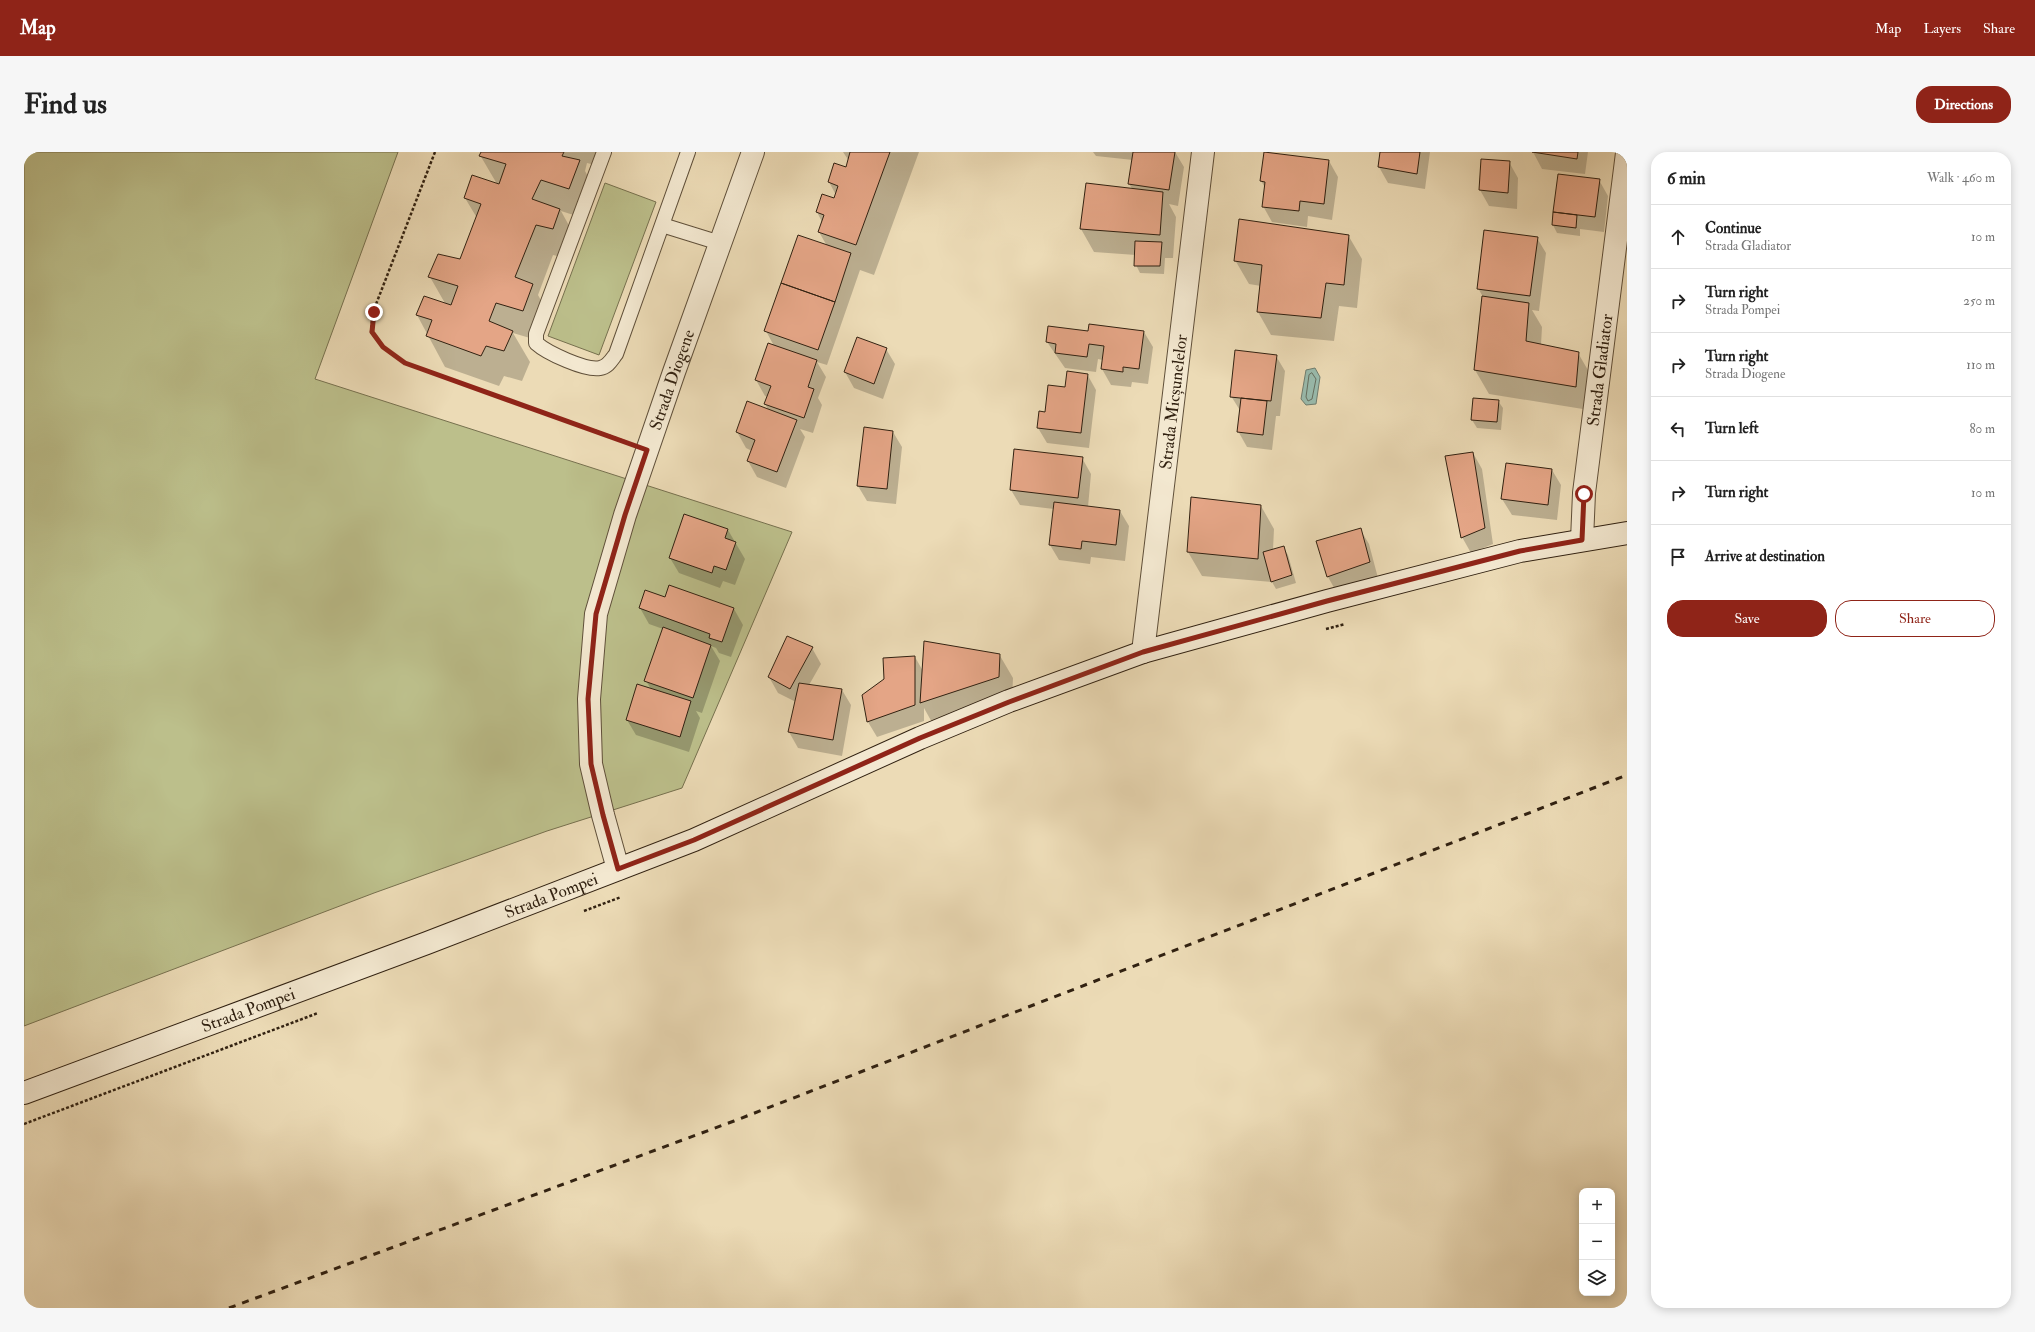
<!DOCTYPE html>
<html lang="en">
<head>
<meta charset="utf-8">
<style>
	:root { --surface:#fff; --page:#f6f6f6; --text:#222; --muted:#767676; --line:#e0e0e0; --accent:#8f2418 }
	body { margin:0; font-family:"IM FELL Double Pica",serif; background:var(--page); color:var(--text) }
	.controls { position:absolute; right:12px; bottom:12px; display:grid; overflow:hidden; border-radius:8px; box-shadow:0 2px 10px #0003 }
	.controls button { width:36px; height:36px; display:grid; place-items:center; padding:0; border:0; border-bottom:1px solid var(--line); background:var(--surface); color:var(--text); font:20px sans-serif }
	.stop { position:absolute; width:12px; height:12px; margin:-9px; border:3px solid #8f2418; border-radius:50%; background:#fff }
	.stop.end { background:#8f2418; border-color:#fff; box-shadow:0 1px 4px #0008 }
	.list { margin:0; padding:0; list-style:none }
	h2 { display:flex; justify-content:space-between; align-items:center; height:52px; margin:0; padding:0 16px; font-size:17px }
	h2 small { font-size:13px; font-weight:400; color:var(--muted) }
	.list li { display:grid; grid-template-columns:26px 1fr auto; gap:12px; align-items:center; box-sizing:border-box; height:64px; padding:0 16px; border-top:1px solid var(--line) }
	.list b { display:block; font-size:15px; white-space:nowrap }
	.list p { margin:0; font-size:13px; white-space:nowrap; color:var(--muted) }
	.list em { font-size:13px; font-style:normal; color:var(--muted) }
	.actions { display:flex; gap:8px; padding:12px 16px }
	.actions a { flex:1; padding:9px 0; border:1px solid var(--accent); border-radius:16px; text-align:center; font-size:14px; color:var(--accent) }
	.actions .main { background:var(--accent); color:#fff }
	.icon { flex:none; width:22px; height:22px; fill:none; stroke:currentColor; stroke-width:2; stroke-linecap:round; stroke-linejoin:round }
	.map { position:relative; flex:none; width:1603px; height:1156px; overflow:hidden; border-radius:16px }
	header { display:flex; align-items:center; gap:24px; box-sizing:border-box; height:56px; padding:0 20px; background:var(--accent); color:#fff }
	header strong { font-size:19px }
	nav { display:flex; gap:22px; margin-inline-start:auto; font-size:14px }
	.intro { display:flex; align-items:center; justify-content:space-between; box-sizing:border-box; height:96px; padding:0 24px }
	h1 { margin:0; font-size:28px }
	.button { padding:10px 18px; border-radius:16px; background:var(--accent); color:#fff; font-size:14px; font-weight:700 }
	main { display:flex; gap:24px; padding:0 24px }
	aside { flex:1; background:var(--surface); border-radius:16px; box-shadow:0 2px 10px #0003 }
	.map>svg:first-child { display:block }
	.green { fill:#bcbf8b; stroke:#76704e }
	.water { fill:#99bbad; stroke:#6f7d6f }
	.shadow { fill:#0003 }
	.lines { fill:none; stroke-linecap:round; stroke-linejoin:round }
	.shore { stroke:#656e5f; stroke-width:1 }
	.building { fill:#e4a586; stroke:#312111 }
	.service-casing { stroke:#60503a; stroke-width:16 }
	.minor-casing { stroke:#60503a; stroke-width:24 }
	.secondary-casing { stroke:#312111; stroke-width:24 }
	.path { stroke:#312111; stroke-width:2.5; stroke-dasharray:3 2; stroke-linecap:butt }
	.service { stroke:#f3e8d0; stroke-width:14 }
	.minor { stroke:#f3e8d0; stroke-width:22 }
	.secondary { stroke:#f3e8d0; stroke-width:22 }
	.rail { stroke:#312111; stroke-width:3; stroke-dasharray:7 7; stroke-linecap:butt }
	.route { stroke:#8f2418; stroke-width:5 }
	.labels { text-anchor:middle; stroke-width:3; stroke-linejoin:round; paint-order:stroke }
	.street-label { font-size:17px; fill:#312111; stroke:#f3e8d0 }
</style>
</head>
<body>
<header>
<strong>Map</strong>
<nav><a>Map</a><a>Layers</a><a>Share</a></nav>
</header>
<div class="intro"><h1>Find us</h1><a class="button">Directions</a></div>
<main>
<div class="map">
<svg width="1603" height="1156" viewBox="0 0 1603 1156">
	<rect width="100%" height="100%" fill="#ecdbb6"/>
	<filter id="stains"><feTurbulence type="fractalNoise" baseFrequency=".005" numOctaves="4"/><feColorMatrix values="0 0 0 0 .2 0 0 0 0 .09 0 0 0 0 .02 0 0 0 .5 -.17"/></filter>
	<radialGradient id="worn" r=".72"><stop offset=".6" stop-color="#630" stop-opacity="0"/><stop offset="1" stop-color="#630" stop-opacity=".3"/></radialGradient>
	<path class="green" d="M 0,0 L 374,0 L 291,227 L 768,380 L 658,636 L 523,679 L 350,741 L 0,874 Z
		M 581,31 L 632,50 L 575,203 L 524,184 Z"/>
	<path class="water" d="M 1291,216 L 1296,225 L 1292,252 L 1282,253 L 1277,247 L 1282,218 Z"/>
	<path class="shadow" d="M 458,0 L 584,0 L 579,15 L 563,11 L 561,19 L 572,39 L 562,67 L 537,59 L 553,88 L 546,107 L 529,103 L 514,143 L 525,163 L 516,189 L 489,181 L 506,210 L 498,229 L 480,224 L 475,234 L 421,215 L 393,163 L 422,153 L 406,125 L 436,109 L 453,66 L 441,46 L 473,32 L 456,3 Z
		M 819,0 L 895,0 L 850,123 L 836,118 L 803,213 L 793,210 L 802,225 L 794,246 L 798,253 L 789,281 L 776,277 L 781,285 L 762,336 L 733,325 L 724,309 L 728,299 L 722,296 L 713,280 L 724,251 L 745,259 L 741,252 L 744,245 L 741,244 L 732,228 L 750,194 L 742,179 L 803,94 L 795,80 L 798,70 L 793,60 L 811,47 L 812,43 L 805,30 L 810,12 L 823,16 L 825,9 Z
		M 1069,0 L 1151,0 L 1160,15 L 1154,54 L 1145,52 L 1152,65 L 1149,106 L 1141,106 L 1140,122 L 1116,121 L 1112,113 L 1112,103 L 1070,100 L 1057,77 L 1109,38 L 1105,32 L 1109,8 L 1072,4 Z
		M 1357,0 L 1406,0 L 1401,37 L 1364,31 L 1355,15 Z
		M 1509,0 L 1564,0 L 1561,22 L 1518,17 Z
		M 1305,9 L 1314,25 L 1308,68 L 1284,64 L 1283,75 L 1248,70 L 1239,54 L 1242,37 L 1237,29 Z
		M 1485,10 L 1494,26 L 1493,57 L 1465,54 L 1456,38 Z
		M 1535,23 L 1575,28 L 1584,44 L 1580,80 L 1556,77 L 1556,84 L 1533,81 L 1529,73 Z
		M 1324,83 L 1338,107 L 1333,156 L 1315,154 L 1310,189 L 1247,183 L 1234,160 L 1237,134 L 1225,132 L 1211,108 Z
		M 1513,86 L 1522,101 L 1515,159 L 1508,158 L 1518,175 L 1517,193 L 1554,201 L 1568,225 L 1565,258 L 1465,242 L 1451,218 L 1459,145 L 1454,136 Z
		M 1065,180 L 1120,180 L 1129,195 L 1124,232 L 1108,230 L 1107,235 L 1087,233 L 1078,217 L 1079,208 L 1074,207 L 1072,220 L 1041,216 L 1023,190 Z
		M 862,197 L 871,212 L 859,247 L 830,236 L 821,220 Z
		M 1252,204 L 1261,219 L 1256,264 L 1252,264 L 1248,298 L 1223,295 L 1214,279 L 1217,260 L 1207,244 Z
		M 1063,222 L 1072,238 L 1065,296 L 1023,291 L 1014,276 L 1022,261 L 1042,236 Z
		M 1474,249 L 1479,256 L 1477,278 L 1453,276 L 1448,268 Z
		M 869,280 L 878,295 L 872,352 L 843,349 L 834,334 Z
		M 1449,301 L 1458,317 L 1469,392 L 1447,401 L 1438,385 Z
		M 1058,306 L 1067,322 L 1064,355 L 1096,359 L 1105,374 L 1101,409 L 1067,405 L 1066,412 L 1035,408 L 1026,393 L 1030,357 L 996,353 L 987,338 Z
		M 1528,318 L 1537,333 L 1533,368 L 1488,363 L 1478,347 Z
		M 1168,346 L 1237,354 L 1250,377 L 1249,398 L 1259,395 L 1264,403 L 1272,431 L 1252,437 L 1248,430 L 1178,424 L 1164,400 Z
		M 1336,377 L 1345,392 L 1354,426 L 1313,441 L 1304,425 L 1293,390 Z
		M 704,378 L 721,407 L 711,433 L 699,429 L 696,436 L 655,421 L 646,406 Z
		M 646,435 L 710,457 L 719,473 L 707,505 L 695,501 L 692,496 L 687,494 L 696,509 L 678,561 L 672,559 L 676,566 L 665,600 L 612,583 L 603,568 L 627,537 L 622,529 L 639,477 L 625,472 L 616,456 L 642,447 Z
		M 788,496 L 797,512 L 785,533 L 818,538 L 827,553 L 818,604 L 774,596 L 765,580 L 772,550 L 754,541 L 745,525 Z
		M 975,502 L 989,526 L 988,548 L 910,574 L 900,556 L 900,569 L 853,585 L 844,570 L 839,544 L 891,505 L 899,519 Z"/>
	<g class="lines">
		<path class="shore" d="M 1288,221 L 1292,227 L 1288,247 L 1284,249 L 1282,245 L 1285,223 Z"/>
	</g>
	<path class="building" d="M 457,0 L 540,0 L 538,4 L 556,8 L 545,37 L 517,28 L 508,47 L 536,57 L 529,77 L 512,73 L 491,125 L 509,132 L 499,159 L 472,151 L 465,169 L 489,179 L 480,199 L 462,194 L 457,204 L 402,184 L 408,168 L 392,163 L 400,144 L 427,153 L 434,134 L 404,125 L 414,102 L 436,107 L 457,52 L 440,46 L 448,23 L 475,32 L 482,12 L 455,4 Z
		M 826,0 L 866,0 L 832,93 L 794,80 L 800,63 L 792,60 L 798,42 L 810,46 L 814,34 L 804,30 L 810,11 L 822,15 Z
		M 1109,0 L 1151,0 L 1145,38 L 1104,32 Z
		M 1240,0 L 1305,8 L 1300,52 L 1276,49 L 1275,59 L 1238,55 L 1241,30 L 1236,29 Z
		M 1356,0 L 1396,0 L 1393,22 L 1354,15 Z
		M 1508,0 L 1554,0 L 1553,7 Z
		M 1457,7 L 1486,9 L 1484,41 L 1455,38 Z
		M 1534,22 L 1576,27 L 1571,65 L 1529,60 Z
		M 1062,31 L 1139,40 L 1136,83 L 1056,77 Z
		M 1529,60 L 1553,63 L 1552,76 L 1528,73 Z
		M 1215,67 L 1325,83 L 1320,133 L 1302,131 L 1297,166 L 1233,160 L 1238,113 L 1210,109 Z
		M 1460,78 L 1514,85 L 1506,144 L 1453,137 Z
		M 774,83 L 827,101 L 811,150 L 757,131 Z
		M 1111,89 L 1138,90 L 1136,114 L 1110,114 Z
		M 757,131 L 811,150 L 794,198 L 740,179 Z
		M 1458,144 L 1505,151 L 1502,189 L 1555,200 L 1552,235 L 1450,218 Z
		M 1065,172 L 1120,179 L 1115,217 L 1099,215 L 1099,220 L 1077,217 L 1080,194 L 1065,192 L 1063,205 L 1031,201 L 1032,192 L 1022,190 L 1024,174 L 1064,179 Z
		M 833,185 L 863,196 L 850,232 L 820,220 Z
		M 744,191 L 793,208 L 784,235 L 790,237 L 780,266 L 740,252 L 747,234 L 731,228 Z
		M 1211,198 L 1253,203 L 1247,249 L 1206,245 Z
		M 1043,219 L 1064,222 L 1057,281 L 1013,276 L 1015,259 L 1021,260 L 1024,233 L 1041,235 Z
		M 1217,246 L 1243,249 L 1239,283 L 1213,280 Z
		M 1449,246 L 1475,248 L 1473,270 L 1447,268 Z
		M 723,249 L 773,268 L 753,320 L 723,309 L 731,288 L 712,280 Z
		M 840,275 L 869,279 L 863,337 L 833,334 Z
		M 990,297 L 1059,305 L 1054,346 L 986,338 Z
		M 1449,300 L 1461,376 L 1437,386 L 1421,304 Z
		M 1482,311 L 1528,317 L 1524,353 L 1477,347 Z
		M 1167,345 L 1237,353 L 1234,407 L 1163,400 Z
		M 1030,350 L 1096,358 L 1092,393 L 1058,389 L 1057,397 L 1025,393 Z
		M 660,362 L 704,377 L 701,386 L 712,390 L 702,418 L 690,414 L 688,421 L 645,406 Z
		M 1337,376 L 1346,410 L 1303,425 L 1292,389 Z
		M 1260,394 L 1268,423 L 1247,430 L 1239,400 Z
		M 645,433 L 710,456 L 698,490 L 685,486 L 686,482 L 615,456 L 621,438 L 641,445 Z
		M 639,475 L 687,493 L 669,546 L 620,529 Z
		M 763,484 L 789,495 L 766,537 L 744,525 Z
		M 900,489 L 976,502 L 975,525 L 896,551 Z
		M 891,504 L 891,553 L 843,570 L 838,543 L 860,527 L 859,506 Z
		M 775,531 L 818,537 L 809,588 L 764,580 Z
		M 613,532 L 667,549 L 656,585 L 602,568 Z"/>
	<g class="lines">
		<defs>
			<path id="service" d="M 580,0 L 512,182 L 512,191 C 523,201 562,219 576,216 C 584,215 588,207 592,202 L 664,0
				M 638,73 L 696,91"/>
			<g id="minor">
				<path id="s1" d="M 1558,388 L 1560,341 L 1603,1"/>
				<path id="s2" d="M 1119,500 L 1179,0"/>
				<path id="s3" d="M 594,717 L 579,663 L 567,612 L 565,547 L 572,462 L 601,363 L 650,220 L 729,0"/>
			</g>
			<g id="secondary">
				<path id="s4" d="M 0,941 L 403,791 L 670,688 L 896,586 L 985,549 L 1119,500 L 1303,449 L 1496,399 L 1603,381"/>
			</g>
		</defs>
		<use href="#service" class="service-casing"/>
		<use href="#minor" class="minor-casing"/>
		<use href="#secondary" class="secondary-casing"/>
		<path class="path" d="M 411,0 L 349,160 L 347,180 L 359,195 L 381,211 L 600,289
			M 1302,477 L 1321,472
			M 560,759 L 597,745
			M 0,972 L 294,861"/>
		<use href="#service" class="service"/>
		<use href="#minor" class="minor"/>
		<use href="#secondary" class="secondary"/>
		<path class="rail" d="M 205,1156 L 710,969 L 1603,623"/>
	</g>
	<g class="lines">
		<path class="route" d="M 350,160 L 348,180 L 359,195 L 381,211 L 623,298 L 601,363 L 572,462 L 564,547 L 567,612 L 579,663 L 594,717 L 670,688 L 896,586 L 985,550 L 1119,500 L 1303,449 L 1496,399 L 1558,388 L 1560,342"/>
	</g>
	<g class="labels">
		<g class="street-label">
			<text dy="6" stroke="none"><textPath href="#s1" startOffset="171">Strada Gladiator</textPath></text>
			<text dy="6" stroke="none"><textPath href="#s3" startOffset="505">Strada Diogene</textPath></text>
			<text dy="6" stroke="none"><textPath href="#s2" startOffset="252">Strada Micșunelelor</textPath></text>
			<text dy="6" stroke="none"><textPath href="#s4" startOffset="563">Strada Pompei</textPath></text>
			<text dy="6" stroke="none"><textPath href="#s4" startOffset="239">Strada Pompei</textPath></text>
		</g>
	</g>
	<rect width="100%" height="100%" filter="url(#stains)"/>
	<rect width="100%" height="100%" fill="url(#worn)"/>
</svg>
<div class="controls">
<button>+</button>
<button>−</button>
<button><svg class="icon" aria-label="layers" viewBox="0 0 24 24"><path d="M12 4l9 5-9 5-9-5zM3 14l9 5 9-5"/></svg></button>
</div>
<div class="stop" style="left:1560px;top:342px"></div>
<div class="stop end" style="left:350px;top:160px"></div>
</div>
<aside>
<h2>6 min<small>Walk · 460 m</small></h2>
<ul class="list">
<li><svg class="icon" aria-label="ahead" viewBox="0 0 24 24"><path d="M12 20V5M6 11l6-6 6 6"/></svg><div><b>Continue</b><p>Strada Gladiator</p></div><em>10 m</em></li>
<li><svg class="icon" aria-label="right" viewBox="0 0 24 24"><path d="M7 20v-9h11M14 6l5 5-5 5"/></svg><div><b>Turn right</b><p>Strada Pompei</p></div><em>250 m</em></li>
<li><svg class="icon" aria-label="right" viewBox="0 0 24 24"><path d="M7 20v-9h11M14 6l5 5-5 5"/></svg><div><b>Turn right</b><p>Strada Diogene</p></div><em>110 m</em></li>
<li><svg class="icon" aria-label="left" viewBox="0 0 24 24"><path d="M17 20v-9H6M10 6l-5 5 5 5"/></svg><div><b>Turn left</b></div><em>80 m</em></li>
<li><svg class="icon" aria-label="right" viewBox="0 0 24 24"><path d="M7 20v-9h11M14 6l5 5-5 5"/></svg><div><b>Turn right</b></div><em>10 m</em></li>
<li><svg class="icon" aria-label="arrive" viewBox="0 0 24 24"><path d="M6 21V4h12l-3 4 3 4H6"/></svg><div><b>Arrive at destination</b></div></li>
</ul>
<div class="actions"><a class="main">Save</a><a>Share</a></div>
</aside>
</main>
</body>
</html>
